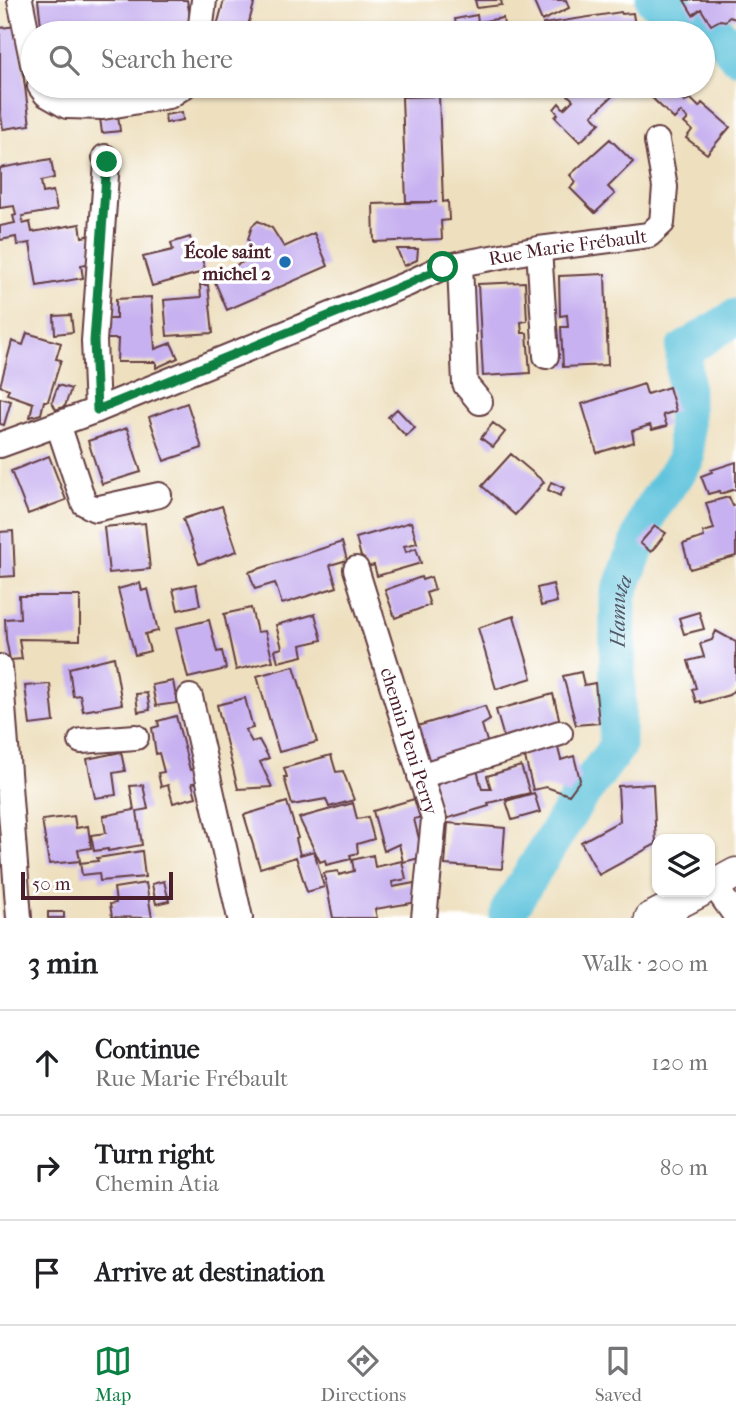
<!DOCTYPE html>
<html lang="en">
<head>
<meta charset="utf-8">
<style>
	:root { --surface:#fff; --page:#f6f6f6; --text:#202124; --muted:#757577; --line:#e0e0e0; --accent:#0b8043 }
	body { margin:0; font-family:"IM FELL French Canon",serif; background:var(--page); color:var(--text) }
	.controls { position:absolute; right:21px; bottom:21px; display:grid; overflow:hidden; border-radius:14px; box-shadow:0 2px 5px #0004 }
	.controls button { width:63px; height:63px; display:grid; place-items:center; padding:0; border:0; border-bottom:2px solid var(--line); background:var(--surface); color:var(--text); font:35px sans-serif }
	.scale { position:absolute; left:21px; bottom:18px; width:152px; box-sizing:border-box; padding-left:7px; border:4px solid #4a1f2b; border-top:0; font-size:19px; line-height:24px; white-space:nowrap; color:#4a1f2b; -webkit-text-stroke:5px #fff; paint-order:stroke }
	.stop { position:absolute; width:21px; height:21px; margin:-16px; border:5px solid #0b8043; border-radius:50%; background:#fff }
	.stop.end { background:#0b8043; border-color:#fff; box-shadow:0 2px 7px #0008 }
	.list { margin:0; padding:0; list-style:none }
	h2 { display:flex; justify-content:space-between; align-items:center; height:91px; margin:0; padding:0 28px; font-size:30px }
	h2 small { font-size:23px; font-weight:400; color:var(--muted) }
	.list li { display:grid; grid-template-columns:46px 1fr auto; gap:21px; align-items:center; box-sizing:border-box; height:105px; padding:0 28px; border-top:2px solid var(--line) }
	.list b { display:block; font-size:26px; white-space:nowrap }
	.list p { margin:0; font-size:23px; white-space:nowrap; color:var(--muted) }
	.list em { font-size:23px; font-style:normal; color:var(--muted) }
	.icon { flex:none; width:38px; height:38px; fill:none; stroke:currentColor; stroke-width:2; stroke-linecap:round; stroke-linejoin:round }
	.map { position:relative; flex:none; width:736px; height:918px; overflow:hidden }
	.search { position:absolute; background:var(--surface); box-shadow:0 2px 5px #0004; left:21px; right:21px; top:21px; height:77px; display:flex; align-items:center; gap:18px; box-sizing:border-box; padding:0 24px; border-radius:38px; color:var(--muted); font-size:26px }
	.sheet { height:406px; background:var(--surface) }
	nav { display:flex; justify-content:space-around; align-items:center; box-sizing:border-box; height:98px; border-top:2px solid var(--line); background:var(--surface); font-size:19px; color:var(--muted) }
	nav a { display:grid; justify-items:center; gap:4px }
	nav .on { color:var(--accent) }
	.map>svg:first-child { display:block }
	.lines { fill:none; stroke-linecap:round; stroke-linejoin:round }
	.river { stroke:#60c4dd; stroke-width:37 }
	.building { fill:#c7b1f0 }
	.minor-casing { stroke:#633c41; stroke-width:28 }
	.major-casing { stroke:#633c41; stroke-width:33 }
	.minor { stroke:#fff; stroke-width:24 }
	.major { stroke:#fff; stroke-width:30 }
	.route { stroke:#0b8043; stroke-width:9 }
	.poi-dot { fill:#1f6fb2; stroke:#fff; stroke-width:2.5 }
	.labels { text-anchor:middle; stroke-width:7; stroke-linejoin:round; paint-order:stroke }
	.street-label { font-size:19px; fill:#4a1f2b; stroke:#fff }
	.poi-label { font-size:19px; font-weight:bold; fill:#4a1f2b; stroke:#fff; text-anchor:end }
	.water-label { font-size:21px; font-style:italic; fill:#525969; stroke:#fff }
</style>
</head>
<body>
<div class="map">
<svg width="736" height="918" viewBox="0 0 736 918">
	<rect width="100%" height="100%" fill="#fff"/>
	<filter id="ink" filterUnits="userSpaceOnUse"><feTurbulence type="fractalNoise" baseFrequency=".0143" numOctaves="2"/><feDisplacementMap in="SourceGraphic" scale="14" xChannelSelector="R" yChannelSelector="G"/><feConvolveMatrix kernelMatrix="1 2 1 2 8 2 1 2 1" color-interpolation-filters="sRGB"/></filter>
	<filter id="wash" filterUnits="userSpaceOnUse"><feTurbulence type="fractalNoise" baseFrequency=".00686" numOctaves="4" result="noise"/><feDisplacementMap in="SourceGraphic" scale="28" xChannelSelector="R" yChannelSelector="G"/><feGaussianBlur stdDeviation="1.57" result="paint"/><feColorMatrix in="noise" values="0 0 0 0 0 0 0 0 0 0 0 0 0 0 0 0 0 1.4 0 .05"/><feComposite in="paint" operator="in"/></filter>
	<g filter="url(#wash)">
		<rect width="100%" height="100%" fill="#eee0bf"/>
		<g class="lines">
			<g class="river">
				<path d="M 654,0 L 717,32 L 736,55"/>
				<path id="s1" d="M 508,918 L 510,908 L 578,799 L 617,747 L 618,597 L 650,511 L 686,459 L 684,350 L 736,317"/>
			</g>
		</g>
		<g id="blocks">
			<path class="building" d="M 38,0 L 187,0 L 191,21 L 173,24 L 174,33 L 42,33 Z
				M 224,0 L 255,0 L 246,33 L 215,33 Z
				M 475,0 L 501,0 L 502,5 L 477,8 Z
				M 533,0 L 566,0 L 569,8 L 542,21 Z
				M 684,0 L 736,0 L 736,19 L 729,17 L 726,21 L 720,20 L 711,25 L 701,9 L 693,15 Z
				M 621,12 L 622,14 L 633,13 L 636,33 L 544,33 L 543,24 Z
				M 477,15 L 478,22 L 503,18 L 505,33 L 412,33 L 456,25 L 455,19 Z
				M 17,26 L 30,125 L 3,129 L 0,109 L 0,28 Z
				M 391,28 L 392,33 L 368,33 L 368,32 Z
				M 206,86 L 265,86 L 265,89 L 238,93 L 237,89 L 224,92 Z
				M 275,86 L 304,86 L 304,87 L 276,92 Z
				M 575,86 L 611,86 L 617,92 L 592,115 L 600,123 L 580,142 L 555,117 L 558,114 L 554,109 L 559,103 L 564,109 L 573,100 L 567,94 Z
				M 651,86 L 683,86 L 686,88 L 679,95 L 685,102 L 690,98 L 699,107 L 702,103 L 730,127 L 707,154 L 686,138 L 692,130 L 684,123 L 688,119 L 681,112 L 674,119 L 645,91 Z
				M 439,96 L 443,202 L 448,201 L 449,220 L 441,221 L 442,239 L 374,242 L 373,204 L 437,202 L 406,202 L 402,97 Z
				M 182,112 L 183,120 L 166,123 L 165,115 Z
				M 118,115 L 120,131 L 102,133 L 100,118 Z
				M 610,139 L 633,162 L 608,187 L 615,194 L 595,213 L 570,188 L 576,182 L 570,175 Z
				M 51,159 L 54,178 L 41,181 L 43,193 L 53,191 L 57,210 L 22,216 L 23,224 L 30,222 L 32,232 L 80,224 L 82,237 L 93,235 L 91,263 L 81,265 L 83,278 L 37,286 L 30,243 L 17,245 L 16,237 L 0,240 L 0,226 L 15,223 L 13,216 L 16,215 L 14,206 L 0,208 L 0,168 Z
				M 258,221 L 272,228 L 284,247 L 314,233 L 328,266 L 227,310 L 212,275 L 253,258 L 248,239 L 252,226 Z
				M 190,237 L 195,256 L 200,255 L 205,268 L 199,273 L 152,286 L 143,257 L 173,250 L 171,243 Z
				M 397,249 L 418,249 L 417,260 L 404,266 Z
				M 605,274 L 608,365 L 563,367 L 561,327 L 568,327 L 567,315 L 560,316 L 559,276 Z
				M 525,282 L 527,321 L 521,322 L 522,333 L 527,333 L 530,373 L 483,376 L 478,284 Z
				M 200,285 L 208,285 L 213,333 L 167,336 L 164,300 L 201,297 Z
				M 151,297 L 155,349 L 171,343 L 178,358 L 156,368 L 156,362 L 117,362 L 118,339 L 103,339 L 103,319 L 116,319 L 116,299 Z
				M 71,315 L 73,332 L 55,334 L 54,316 Z
				M 27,333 L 61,343 L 56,359 L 61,360 L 48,401 L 44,401 L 41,414 L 30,417 L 33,403 L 7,394 L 9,389 L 0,386 L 12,341 L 23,345 Z
				M 644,384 L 647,394 L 669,387 L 676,411 L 663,415 L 667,426 L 652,430 L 650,425 L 632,431 L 634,442 L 597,453 L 582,404 Z
				M 58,385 L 71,389 L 65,406 L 56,410 L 52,402 Z
				M 0,398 L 11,401 L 4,425 L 0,424 Z
				M 187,403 L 202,448 L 164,461 L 149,417 Z
				M 397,409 L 415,428 L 406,436 L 388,417 Z
				M 493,423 L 505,432 L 493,447 L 481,438 Z
				M 127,428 L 141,472 L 102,484 L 88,441 Z
				M 511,454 L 544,482 L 515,515 L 482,486 Z
				M 49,456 L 66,500 L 28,514 L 11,471 Z
				M 736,462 L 736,489 L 720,494 L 719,491 L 708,494 L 701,476 L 712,472 L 711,470 Z
				M 551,482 L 564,488 L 560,496 L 548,490 Z
				M 729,497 L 733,506 L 736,505 L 736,556 L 690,569 L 683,544 L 704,537 L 703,532 L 714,529 L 706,503 Z
				M 222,506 L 237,551 L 199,564 L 183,519 Z
				M 411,522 L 417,543 L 404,546 L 406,552 L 416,548 L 421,563 L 377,576 L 374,565 L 364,568 L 356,538 Z
				M 145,523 L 150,569 L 109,573 L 104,527 Z
				M 655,526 L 666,533 L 651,552 L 640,543 Z
				M 13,531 L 15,576 L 0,577 L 0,532 Z
				M 342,542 L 347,560 L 330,565 L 337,587 L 282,604 L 275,583 L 255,589 L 249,572 Z
				M 421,577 L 422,580 L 431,577 L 435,590 L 426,593 L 430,605 L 395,618 L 385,590 Z
				M 140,583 L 142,591 L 148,589 L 158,631 L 145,634 L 150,651 L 135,655 L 118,589 Z
				M 196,584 L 200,605 L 178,610 L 173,589 Z
				M 553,584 L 557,602 L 541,606 L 537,588 Z
				M 19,596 L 80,596 L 80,640 L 19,639 L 22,659 L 10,660 L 6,639 L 5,619 L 20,618 Z
				M 251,608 L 257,632 L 265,631 L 273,661 L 236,670 L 224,614 Z
				M 699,612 L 704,629 L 684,634 L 679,618 Z
				M 315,614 L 322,640 L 301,645 L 303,656 L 278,662 L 275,650 L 282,648 L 276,625 Z
				M 514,616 L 532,678 L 496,689 L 478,628 Z
				M 209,620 L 217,652 L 222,651 L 226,669 L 188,678 L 176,628 Z
				M 716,631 L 736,642 L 736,688 L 729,695 L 701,703 L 700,701 L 696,702 L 692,689 L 696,688 L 688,661 L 704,657 L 700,644 L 712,640 Z
				M 114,657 L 122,704 L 83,711 L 80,695 L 73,696 L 69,668 Z
				M 294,666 L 317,742 L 279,752 L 257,676 Z
				M 581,672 L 584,685 L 595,683 L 599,723 L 576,725 L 563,676 Z
				M 173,681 L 177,703 L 156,706 L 152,685 Z
				M 50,684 L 54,722 L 30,725 L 25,686 Z
				M 147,693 L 150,710 L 138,712 L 136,694 Z
				M 553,694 L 560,722 L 504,738 L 496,710 Z
				M 245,698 L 253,728 L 245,730 L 252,742 L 259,740 L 269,758 L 260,762 L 272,787 L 238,789 L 217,705 Z
				M 485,706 L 490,720 L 482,725 L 489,748 L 426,766 L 414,727 Z
				M 176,716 L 190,770 L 196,768 L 200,782 L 192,783 L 196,797 L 173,803 L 168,785 L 161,787 L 158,773 L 164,772 L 159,753 L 156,754 L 152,728 L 159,726 L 158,721 Z
				M 556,740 L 561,760 L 574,756 L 580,780 L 569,795 L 546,787 L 533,790 L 523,749 Z
				M 121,752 L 125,771 L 113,773 L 116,795 L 95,798 L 87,759 Z
				M 331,755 L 336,772 L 343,771 L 354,800 L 329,807 L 326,799 L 292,805 L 284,777 L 287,777 L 284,768 Z
				M 475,762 L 482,789 L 491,789 L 487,776 L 521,766 L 530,793 L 488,803 L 489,806 L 442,820 L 432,775 Z
				M 653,784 L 656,844 L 599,875 L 581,842 L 620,821 L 618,786 Z
				M 143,785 L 148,809 L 137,811 L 142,845 L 108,851 L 108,849 L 94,851 L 91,835 L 106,833 L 103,816 L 134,810 L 130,786 Z
				M 534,793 L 540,812 L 512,820 L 506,801 Z
				M 421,797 L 426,816 L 414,819 L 419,839 L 427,838 L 424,857 L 403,862 L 399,844 L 384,851 L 373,811 Z
				M 287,802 L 298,838 L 296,839 L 300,855 L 314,851 L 324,887 L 307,892 L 296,857 L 260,868 L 244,815 Z
				M 353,803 L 357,819 L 368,817 L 374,839 L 357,844 L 358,853 L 350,855 L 351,859 L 326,865 L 325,860 L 320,862 L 299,818 Z
				M 74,816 L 76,828 L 88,826 L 91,848 L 78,850 L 80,861 L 49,864 L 42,820 Z
				M 448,823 L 505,828 L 502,869 L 445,865 Z
				M 142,851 L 145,877 L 100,881 L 99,873 L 82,875 L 80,863 L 98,861 L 97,858 Z
				M 373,855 L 375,867 L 402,861 L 406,879 L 392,882 L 393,887 L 414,883 L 418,902 L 375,909 L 377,918 L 333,918 L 324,873 L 338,871 L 339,875 L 354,871 L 352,860 Z
				M 164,881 L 169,901 L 156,904 L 152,884 Z
				M 146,883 L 152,918 L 112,917 L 110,904 L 116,903 L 114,888 Z
				M 48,912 L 64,912 L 64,918 L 48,918 Z"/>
		</g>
	</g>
	<g filter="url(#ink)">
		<use href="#blocks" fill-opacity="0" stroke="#633c41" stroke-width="2"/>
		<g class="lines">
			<defs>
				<g id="minor">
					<path d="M 20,0 L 33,64"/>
					<path d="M 200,33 L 204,0"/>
					<path d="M 40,86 L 46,94 L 67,106 L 103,107 L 169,96 L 184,86"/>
					<path d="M 539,249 L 546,356"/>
					<path d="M 460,264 L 465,384 L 480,402"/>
					<path d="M 97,410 L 94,341 L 107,162 L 105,157"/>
					<path d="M 58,424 L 84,503 L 95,509 L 159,495"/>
					<path id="s2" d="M 0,445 L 97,410 L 407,284 L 443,267 L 539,249 L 649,235 L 662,223 L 665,187 L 657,141"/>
					<path id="s3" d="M 356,569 L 434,819 L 424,918"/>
					<path d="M 0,667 L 19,918"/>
					<path d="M 190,697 L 240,918"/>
					<path d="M 81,741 L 136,737"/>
					<path d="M 420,776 L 560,733"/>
					<path d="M 714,885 L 736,916"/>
				</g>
				<path id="major" d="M 710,887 L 736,873
					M 650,918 L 700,892"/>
			</defs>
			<use href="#minor" class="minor-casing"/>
			<use href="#major" class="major-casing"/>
			<use href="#minor" class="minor"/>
			<use href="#major" class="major"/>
		</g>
	</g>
	<g class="lines" filter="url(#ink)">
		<path class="route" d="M 107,162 L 94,341 L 97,410 L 407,284 L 443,267"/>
	</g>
	<circle class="poi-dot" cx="285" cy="262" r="7"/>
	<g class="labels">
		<g class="street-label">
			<text dy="7" stroke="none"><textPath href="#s2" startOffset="604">Rue Marie Frébault</textPath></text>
			<text dy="7" stroke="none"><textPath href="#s3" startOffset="180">chemin Peni Perry</textPath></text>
		</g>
		<g class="poi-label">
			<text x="271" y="258">École saint<tspan x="271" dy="22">michel 2</tspan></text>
		</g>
		<g class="water-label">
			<text dy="7" stroke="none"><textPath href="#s1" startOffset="340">Hamuta</textPath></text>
		</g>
	</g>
</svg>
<div class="controls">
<button><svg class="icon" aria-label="layers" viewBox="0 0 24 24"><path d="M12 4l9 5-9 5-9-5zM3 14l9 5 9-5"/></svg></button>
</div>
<div class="scale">50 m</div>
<div class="stop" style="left:443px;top:267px"></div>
<div class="stop end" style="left:107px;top:162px"></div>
<div class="search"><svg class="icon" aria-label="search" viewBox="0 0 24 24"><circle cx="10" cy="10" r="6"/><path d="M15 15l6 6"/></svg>Search here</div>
</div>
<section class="sheet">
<h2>3 min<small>Walk · 200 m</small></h2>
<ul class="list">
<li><svg class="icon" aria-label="ahead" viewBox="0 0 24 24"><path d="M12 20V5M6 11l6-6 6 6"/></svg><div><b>Continue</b><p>Rue Marie Frébault</p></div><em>120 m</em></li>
<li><svg class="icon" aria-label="right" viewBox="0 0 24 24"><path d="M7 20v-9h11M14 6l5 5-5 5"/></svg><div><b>Turn right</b><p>Chemin Atia</p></div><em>80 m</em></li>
<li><svg class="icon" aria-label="arrive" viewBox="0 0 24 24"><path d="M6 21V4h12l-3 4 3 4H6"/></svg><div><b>Arrive at destination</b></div></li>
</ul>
</section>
<nav>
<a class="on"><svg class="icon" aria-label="map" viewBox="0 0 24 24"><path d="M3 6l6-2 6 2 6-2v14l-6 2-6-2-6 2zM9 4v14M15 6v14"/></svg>Map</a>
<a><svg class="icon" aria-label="directions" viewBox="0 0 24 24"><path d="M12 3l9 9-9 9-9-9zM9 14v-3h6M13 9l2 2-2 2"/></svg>Directions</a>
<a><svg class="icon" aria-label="saved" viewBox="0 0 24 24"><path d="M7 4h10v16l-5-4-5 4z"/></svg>Saved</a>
</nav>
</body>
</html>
